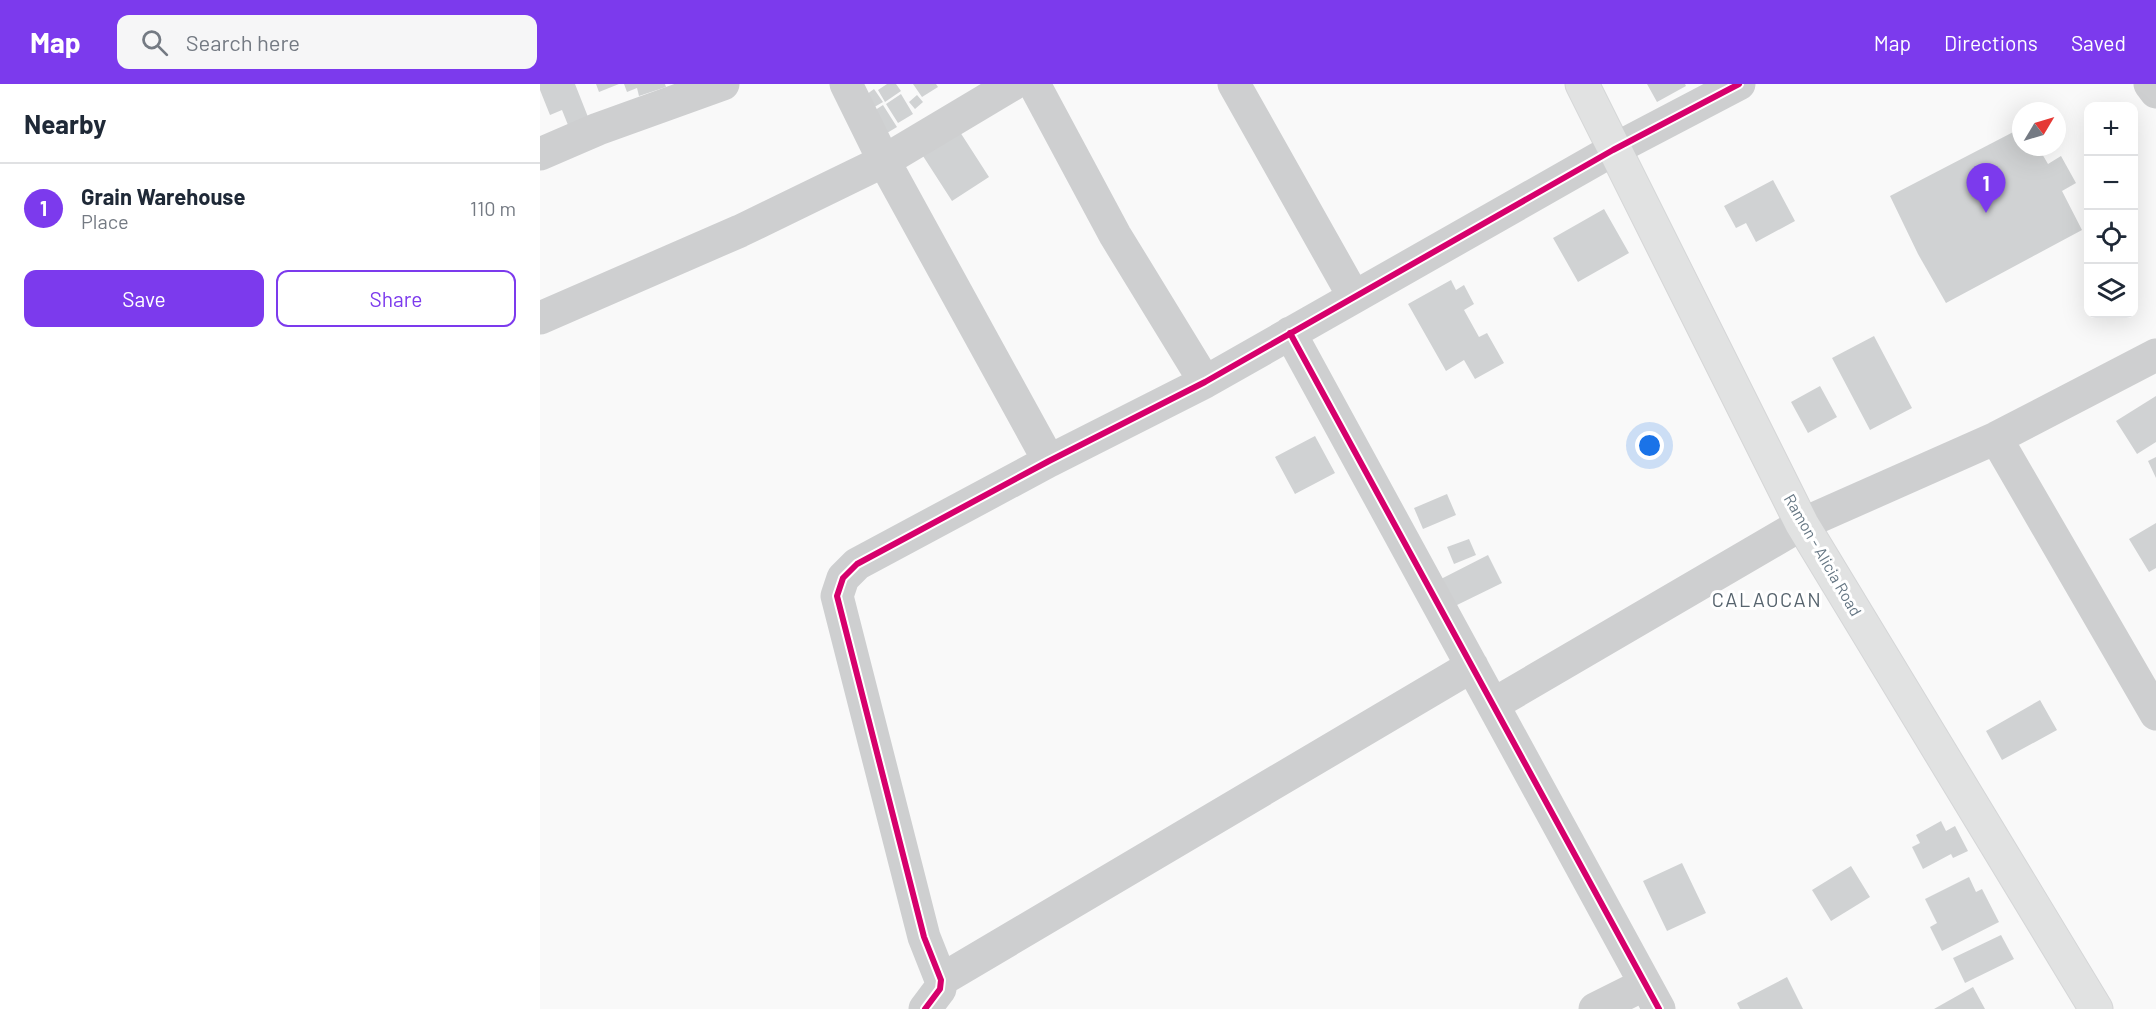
<!DOCTYPE html>
<html lang="en">
<head>
<meta charset="utf-8">
<style>
	:root { --surface:#fff; --page:#f6f6f7; --text:#1f2937; --muted:#747a83; --line:#e0e1e3; --accent:#7c3aed }
	body { margin:0; font-family:Barlow,sans-serif; background:var(--page); color:var(--text) }
	.controls { position:absolute; right:18px; top:18px; display:grid; overflow:hidden; border-radius:12px; box-shadow:0 6px 24px #0002 }
	.controls button { width:54px; height:54px; display:grid; place-items:center; padding:0; border:0; border-bottom:2px solid var(--line); background:var(--surface); color:var(--text); font:30px sans-serif }
	.compass { position:absolute; left:1472px; top:18px; width:54px; height:54px; border-radius:50%; background:var(--surface); box-shadow:0 6px 24px #0002; rotate:52deg }
	.you { position:absolute; left:1110px; top:362px; width:21px; height:21px; margin:-15px; border:4px solid #fff; border-radius:50%; background:#1a73e8; box-shadow:0 0 0 9px #1a73e833 }
	.badge { display:grid; place-items:center; width:39px; height:39px; border-radius:50%; background:var(--accent); color:#fff; font-size:20px; font-weight:700 }
	.pin { position:absolute; translate:-50% -50px; filter:drop-shadow(0 2px 3px #0008) }
	.pin::after { content:''; position:absolute; top:32px; width:21px; height:18px; background:inherit; clip-path:polygon(0 0,100% 0,50% 100%) }
	.list { margin:0; padding:0; list-style:none }
	h2 { display:flex; justify-content:space-between; align-items:center; height:78px; margin:0; padding:0 24px; font-size:26px }
	h2 small { font-size:20px; font-weight:400; color:var(--muted) }
	.list li { display:grid; grid-template-columns:39px 1fr auto; gap:18px; align-items:center; box-sizing:border-box; height:90px; padding:0 24px; border-top:2px solid var(--line) }
	.list b { display:block; font-size:22px; white-space:nowrap }
	.list p { margin:0; font-size:20px; white-space:nowrap; color:var(--muted) }
	.list em { font-size:20px; font-style:normal; color:var(--muted) }
	.actions { display:flex; gap:12px; padding:18px 24px }
	.actions a { flex:1; padding:14px 0; border:2px solid var(--accent); border-radius:12px; text-align:center; font-size:21px; color:var(--accent) }
	.actions .main { background:var(--accent); color:#fff }
	.icon { flex:none; width:33px; height:33px; fill:none; stroke:currentColor; stroke-width:2; stroke-linecap:round; stroke-linejoin:round }
	.map { position:relative; flex:none; width:1616px; height:925px; overflow:hidden }
	header { display:flex; align-items:center; gap:36px; box-sizing:border-box; height:84px; padding:0 30px; background:var(--accent); color:#fff }
	header strong { font-size:28px }
	nav { display:flex; gap:33px; margin-inline-start:auto; font-size:21px }
	.search { width:420px; height:54px; background:var(--page); display:flex; align-items:center; gap:15px; box-sizing:border-box; padding:0 21px; border-radius:12px; color:var(--muted); font-size:22px }
	main { display:flex }
	aside { flex:1; background:var(--surface) }
	.map>svg:first-child { display:block }
	.building { fill:#d0d2d3 }
	.lines { fill:none; stroke-linecap:round; stroke-linejoin:round }
	.major-casing { stroke:#d5d6d7; stroke-width:35 }
	.minor { stroke:#cecfd0; stroke-width:33 }
	.major { stroke:#e1e2e2; stroke-width:33 }
	.cycleway-casing { stroke:#fff; stroke-width:10 }
	.cycleway { stroke:#d6006c; stroke-width:6 }
	.labels { text-anchor:middle; stroke-width:6; stroke-linejoin:round; paint-order:stroke }
	.street-label { font-size:16px; fill:#657683; stroke:#fff }
	.quarter-label { font-size:20px; letter-spacing:1.5px; fill:#57646e; stroke:#fff }
</style>
</head>
<body>
<header>
<strong>Map</strong>
<div class="search"><svg class="icon" aria-label="search" viewBox="0 0 24 24"><circle cx="10" cy="10" r="6"/><path d="M15 15l6 6"/></svg>Search here</div>
<nav><a>Map</a><a>Directions</a><a>Saved</a></nav>
</header>
<main>
<aside>
<h2>Nearby<small></small></h2>
<ul class="list">
<li><span class="badge">1</span><div><b>Grain Warehouse</b><p>Place</p></div><em>110 m</em></li>
</ul>
<div class="actions"><a class="main">Save</a><a>Share</a></div>
</aside>
<div class="map">
<svg width="1616" height="925" viewBox="0 0 1616 925">
	<rect width="100%" height="100%" fill="#f9f9f9"/>
	<path class="building" d="M 0,0 L 35,0 L 50,38 L 30,46 L 22,26 L 10,31 L 0,6 Z
		M 56,0 L 79,0 L 59,8 Z
		M 84,0 L 125,0 L 126,3 L 99,12 L 97,4 L 87,8 Z
		M 347,0 L 356,0 L 361,7 L 345,18 L 338,6 Z
		M 373,0 L 396,0 L 398,3 L 382,13 Z
		M 1107,0 L 1145,0 L 1146,2 L 1117,18 Z
		M 334,5 L 343,18 L 331,25 L 323,13 Z
		M 361,10 L 373,30 L 358,39 L 346,20 Z
		M 377,11 L 383,18 L 375,25 L 369,18 Z
		M 343,21 L 357,43 L 342,52 L 329,30 Z
		M 1481,44 L 1481,63 L 1498,63 L 1508,80 L 1521,72 L 1536,99 L 1522,107 L 1542,146 L 1406,219 L 1378,170 L 1350,112 Z
		M 420,48 L 449,93 L 412,117 L 383,72 Z
		M 1233,96 L 1255,137 L 1216,158 L 1206,139 L 1196,144 L 1184,122 Z
		M 1064,125 L 1089,169 L 1038,198 L 1013,154 Z
		M 911,196 L 916,206 L 924,201 L 934,220 L 924,226 L 939,253 L 947,249 L 964,279 L 935,295 L 924,276 L 906,287 L 868,220 Z
		M 1334,252 L 1372,324 L 1330,346 L 1292,274 Z
		M 1280,302 L 1297,333 L 1268,349 L 1251,318 Z
		M 1616,312 L 1616,358 L 1597,370 L 1576,337 Z
		M 775,352 L 795,389 L 755,410 L 735,373 Z
		M 1616,373 L 1616,394 L 1608,377 Z
		M 907,410 L 916,431 L 883,445 L 874,424 Z
		M 1616,439 L 1616,484 L 1609,488 L 1589,455 Z
		M 929,455 L 936,471 L 914,480 L 907,463 Z
		M 948,471 L 962,499 L 915,522 L 901,495 Z
		M 1500,616 L 1517,646 L 1462,676 L 1446,647 Z
		M 1401,737 L 1406,747 L 1415,742 L 1428,767 L 1413,774 L 1411,770 L 1383,785 L 1372,763 L 1380,759 L 1376,751 Z
		M 1142,779 L 1166,829 L 1127,847 L 1103,797 Z
		M 1311,782 L 1330,813 L 1291,837 L 1272,806 Z
		M 1429,793 L 1436,808 L 1442,805 L 1459,838 L 1402,867 L 1390,843 L 1397,839 L 1385,815 Z
		M 1461,851 L 1474,875 L 1425,899 L 1413,874 Z
		M 1247,893 L 1263,925 L 1200,925 L 1197,919 Z
		M 1433,903 L 1445,925 L 1394,925 Z"/>
	<g class="lines">
		<defs>
			<path id="major" d="M 1042,0 L 1262,440 L 1556,925"/>
		</defs>
		<use href="#major" class="major-casing"/>
		<path class="minor" d="M 306,0 L 344,77 L 509,377
			M 494,0 L 575,151 L 665,298
			M 694,0 L 814,213
			M 1610,0 L 1616,8
			M 0,70 L 58,45 L 183,0
			M 0,234 L 200,147 L 344,77 L 473,0
			M 750,249 L 1119,925
			M 1456,354 L 1616,630
			M 954,620 L 1262,440 L 1456,354 L 1616,271
			M 401,896 L 932,582
			M 385,925 L 400,905 L 401,896 L 384,853 L 297,512 L 303,494 L 317,480 L 509,377 L 665,298 L 1073,66 L 1199,0
			M 1055,925 L 1105,900"/>
		<use href="#major" class="major"/>
		<defs>
			<path id="cycleway" d="M 750,249 L 1119,925
				M 385,925 L 400,905 L 401,896 L 384,853 L 297,512 L 303,494 L 317,480 L 509,377 L 665,298 L 1073,66 L 1199,0"/>
		</defs>
		<use href="#cycleway" class="cycleway-casing"/>
		<use href="#cycleway" class="cycleway"/>
	</g>
	<g class="labels">
		<g class="street-label">
			<text transform="translate(1283 471) rotate(60)" y="6">Ramon - Alicia Road</text>
		</g>
		<g class="quarter-label">
			<text x="1227" y="523">CALAOCAN</text>
		</g>
	</g>
</svg>
<div class="controls">
<button>+</button>
<button>−</button>
<button><svg class="icon" aria-label="locate" viewBox="0 0 24 24"><circle cx="12" cy="12" r="6"/><path d="M12 2v4M12 18v4M2 12h4M18 12h4"/></svg></button>
<button><svg class="icon" aria-label="layers" viewBox="0 0 24 24"><path d="M12 4l9 5-9 5-9-5zM3 14l9 5 9-5"/></svg></button>
</div>
<svg class="compass" viewBox="-18 -18 36 36"><path d="M0-13l5 13h-10z" fill="#e53935"/><path d="M0 13l5-13h-10z" fill="#747a83"/></svg>
<div class="you"></div>
<div class="pin badge" style="left:1446px;top:129px">1</div>
</div>
</main>
</body>
</html>
